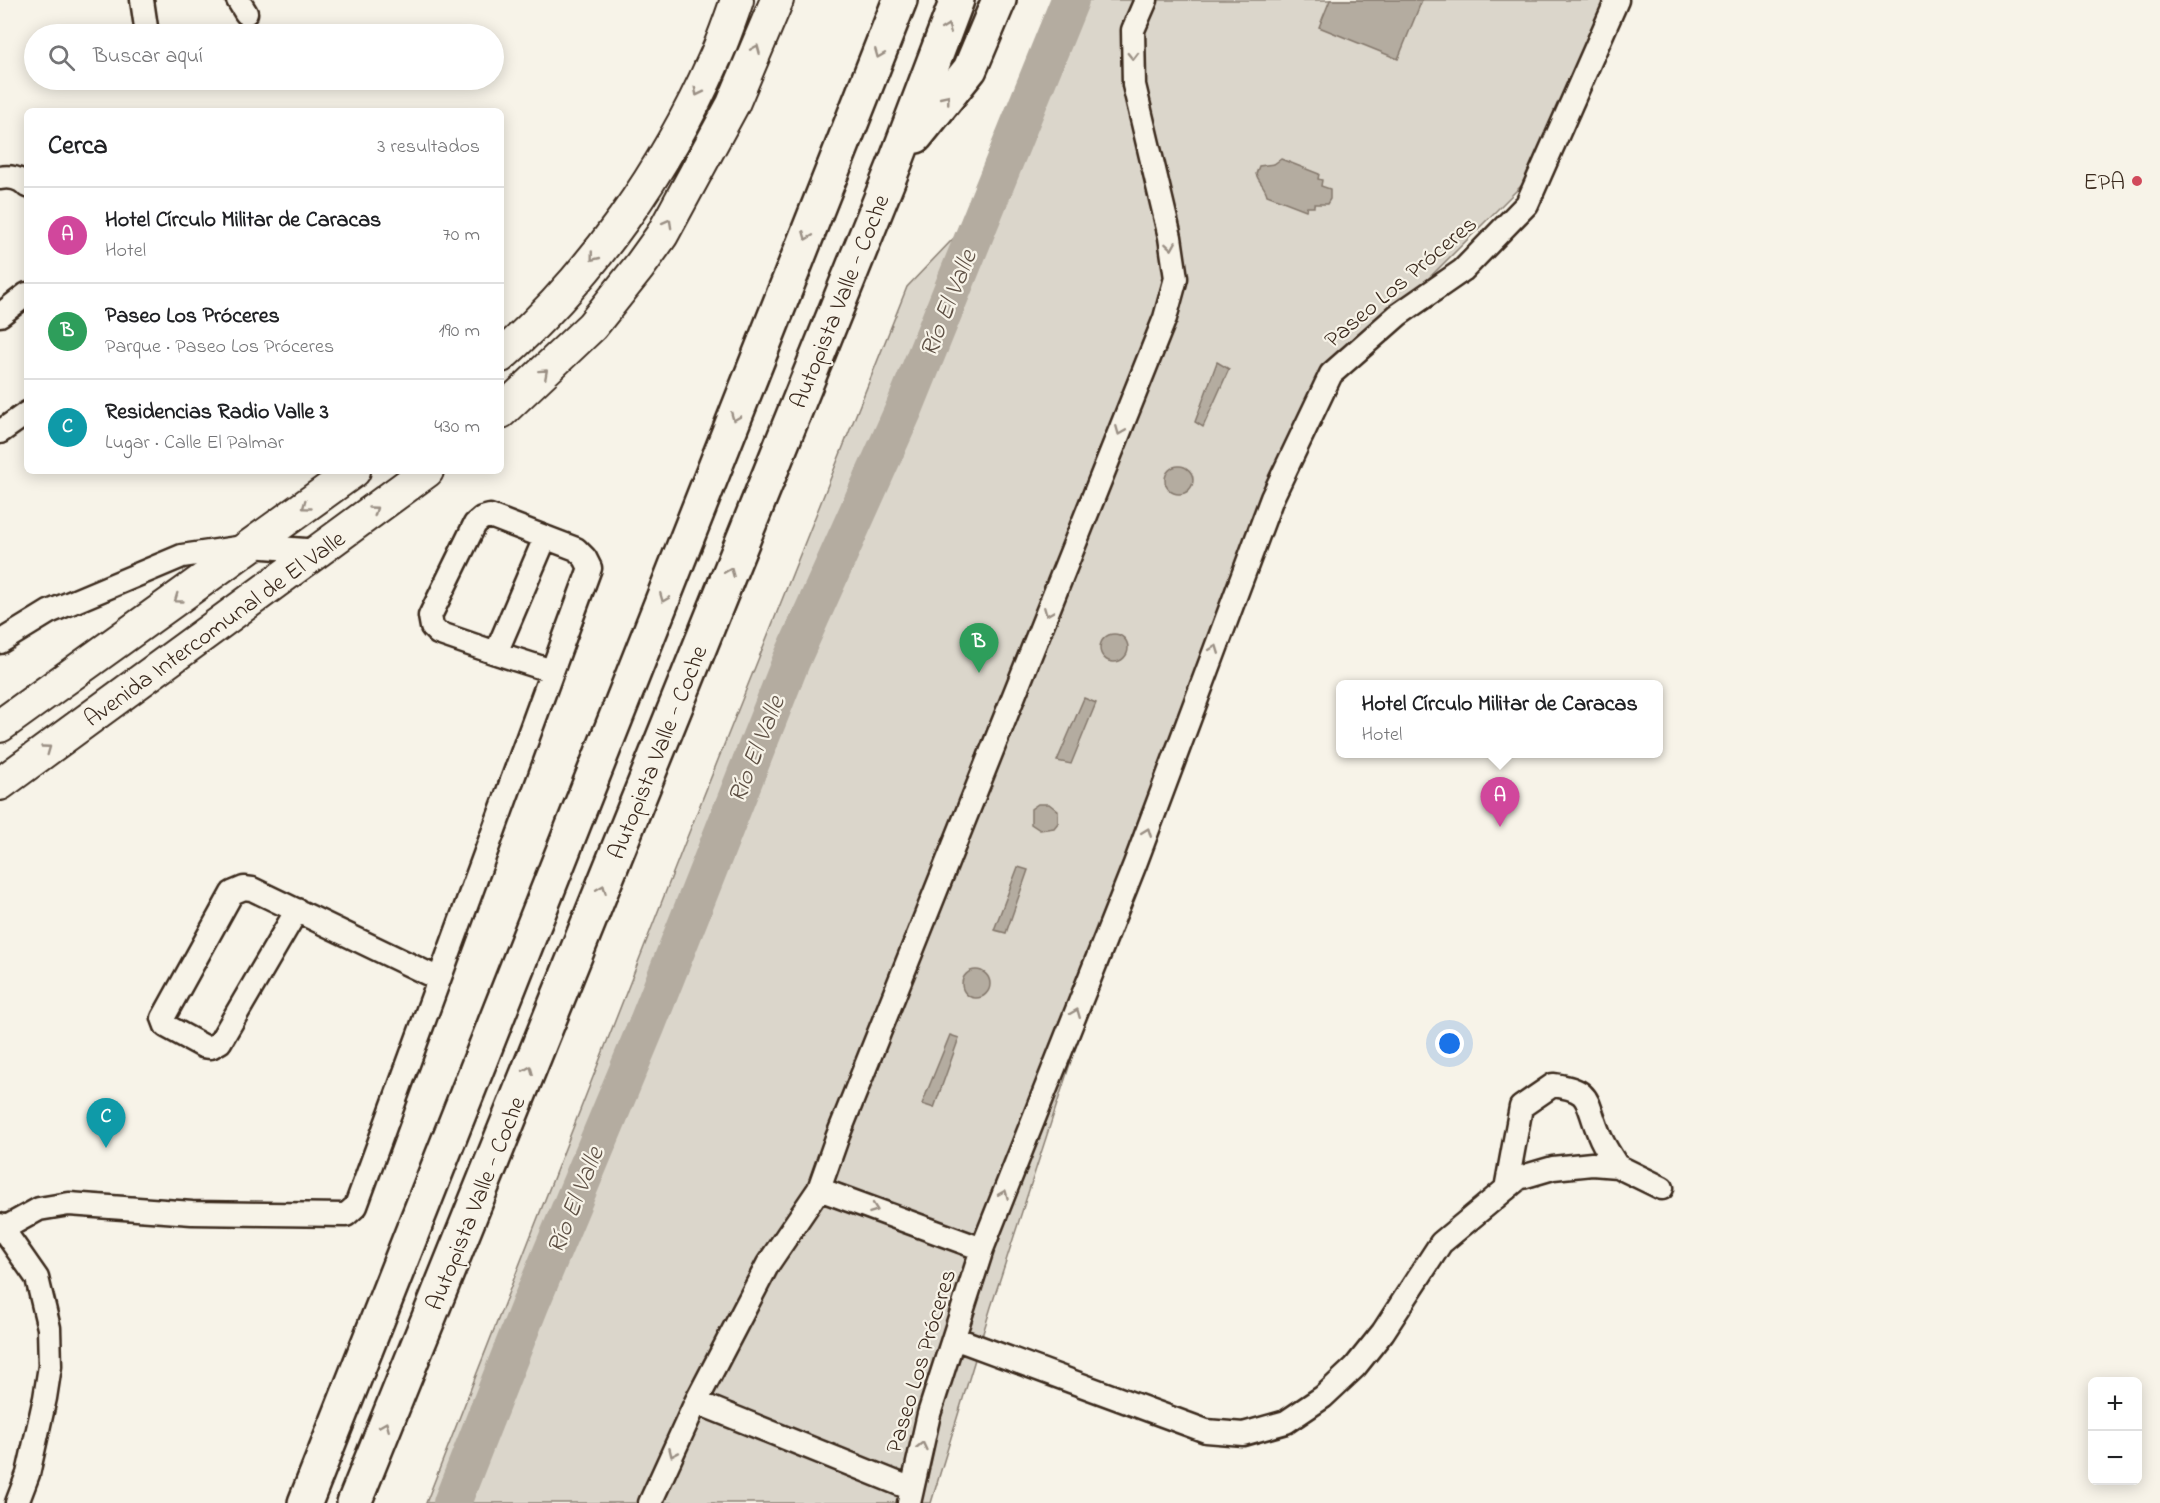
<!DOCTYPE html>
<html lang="es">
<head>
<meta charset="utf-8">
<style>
	:root { --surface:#fff; --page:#f2f2f2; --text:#202124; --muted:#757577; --line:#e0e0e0; --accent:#2563eb }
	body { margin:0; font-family:"Indie Flower",sans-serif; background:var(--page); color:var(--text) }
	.controls { position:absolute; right:18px; bottom:18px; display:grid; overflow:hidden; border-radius:9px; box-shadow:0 3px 15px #0003 }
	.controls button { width:54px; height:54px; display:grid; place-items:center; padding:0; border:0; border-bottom:2px solid var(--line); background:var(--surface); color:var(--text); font:30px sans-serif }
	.you { position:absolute; left:1450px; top:1044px; width:21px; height:21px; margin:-15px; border:4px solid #fff; border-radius:50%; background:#1a73e8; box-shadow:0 0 0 9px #1a73e833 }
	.badge { display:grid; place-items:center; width:39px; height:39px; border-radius:50%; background:var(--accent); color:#fff; font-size:20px; font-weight:700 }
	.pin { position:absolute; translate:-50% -50px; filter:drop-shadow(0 2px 3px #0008) }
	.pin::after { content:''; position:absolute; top:32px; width:21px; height:18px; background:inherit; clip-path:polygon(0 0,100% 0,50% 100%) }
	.popup { position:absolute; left:1336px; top:680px; width:327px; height:78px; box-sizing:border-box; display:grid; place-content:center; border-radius:9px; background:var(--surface); filter:drop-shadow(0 2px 4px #0005); font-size:20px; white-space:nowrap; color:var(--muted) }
	.popup b { font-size:22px; color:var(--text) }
	.popup::after { content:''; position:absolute; left:50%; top:100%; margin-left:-12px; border:12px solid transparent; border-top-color:var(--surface) }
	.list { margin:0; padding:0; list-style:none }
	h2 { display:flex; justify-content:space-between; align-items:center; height:78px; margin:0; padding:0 24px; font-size:26px }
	h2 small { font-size:20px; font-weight:400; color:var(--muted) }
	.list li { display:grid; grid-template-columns:39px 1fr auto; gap:18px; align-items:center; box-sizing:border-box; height:96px; padding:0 24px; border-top:2px solid var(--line) }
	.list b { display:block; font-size:22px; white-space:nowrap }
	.list p { margin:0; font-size:20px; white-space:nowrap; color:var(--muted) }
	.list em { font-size:20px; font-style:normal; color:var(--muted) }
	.icon { flex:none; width:33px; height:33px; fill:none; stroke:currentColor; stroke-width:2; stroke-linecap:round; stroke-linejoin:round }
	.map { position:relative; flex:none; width:2160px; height:1503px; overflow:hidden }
	.search { position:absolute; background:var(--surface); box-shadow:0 3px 15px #0003; left:24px; top:24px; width:480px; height:66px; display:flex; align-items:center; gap:15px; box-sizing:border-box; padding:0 21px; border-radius:33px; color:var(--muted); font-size:22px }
	.panel { position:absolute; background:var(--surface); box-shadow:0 3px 15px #0003; left:24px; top:108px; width:480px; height:366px; border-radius:9px }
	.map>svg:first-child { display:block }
	.green { fill:#dbd6cb; stroke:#8b8074; stroke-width:1.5 }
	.water { fill:#b4aca0; stroke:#84786c; stroke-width:1.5 }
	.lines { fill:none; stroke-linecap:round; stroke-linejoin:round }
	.river { stroke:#b4aca0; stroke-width:38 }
	.minor-casing { stroke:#3b2a1e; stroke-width:27 }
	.secondary-casing { stroke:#3b2a1e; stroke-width:36 }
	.motorway-casing { stroke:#3b2a1e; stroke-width:38 }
	.minor { stroke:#f7f3e8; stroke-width:22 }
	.secondary { stroke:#f7f3e8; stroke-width:32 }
	.motorway { stroke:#f7f3e8; stroke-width:33 }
	.oneway { stroke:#998e83 }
	.poi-dot { fill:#d1495b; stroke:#f7f3e8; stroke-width:2 }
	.labels { text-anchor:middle; stroke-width:4.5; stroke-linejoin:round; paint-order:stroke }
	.poi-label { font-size:24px; fill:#3b2a1e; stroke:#f7f3e8; text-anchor:end }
	.street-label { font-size:24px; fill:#3b2a1e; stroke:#f7f3e8 }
	.water-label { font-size:26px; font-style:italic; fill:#5f5145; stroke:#f7f3e8 }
</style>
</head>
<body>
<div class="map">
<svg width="2160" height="1503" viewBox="0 0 2160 1503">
	<rect width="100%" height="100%" fill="#f7f3e8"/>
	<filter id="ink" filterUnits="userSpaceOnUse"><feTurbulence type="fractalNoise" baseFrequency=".0167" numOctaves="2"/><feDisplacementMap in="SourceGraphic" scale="12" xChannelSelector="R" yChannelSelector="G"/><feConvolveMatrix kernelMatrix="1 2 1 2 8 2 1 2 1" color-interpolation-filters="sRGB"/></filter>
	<g filter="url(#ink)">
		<path class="green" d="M 1087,0 L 1619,0 L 1547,160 L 1346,361 L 1270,501 L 1135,864 L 991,1307 L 931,1503 L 426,1503 L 684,845 L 907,287 L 1015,174 Z"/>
		<path class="water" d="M 1330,0 L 1422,0 L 1398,59 L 1319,27 Z
			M 1281,159 L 1319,174 L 1318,179 L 1322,180 L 1321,186 L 1330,189 L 1330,199 L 1327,204 L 1314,204 L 1314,207 L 1307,207 L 1306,210 L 1267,195 C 1265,186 1259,183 1256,174 L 1259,166 L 1274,164 Z
			M 1217,362 L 1229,369 L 1203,427 L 1195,422 Z
			M1165 480a14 14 0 1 1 28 0a14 14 0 1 1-28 0Z
			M1100 648a14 14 0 1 1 28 0a14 14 0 1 1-28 0Z
			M 1084,698 L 1096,703 L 1071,764 L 1057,761 Z
			M 1038,804 L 1049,804 L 1058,811 L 1058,823 L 1054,828 L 1040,830 L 1031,824 L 1031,809 Z
			M 1018,867 L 1028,870 L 1006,933 L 994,930 Z
			M962 984a14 14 0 1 1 28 0a14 14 0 1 1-28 0Z
			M 950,1035 L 959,1038 L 934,1108 L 922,1104 Z"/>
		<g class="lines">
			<path class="river" d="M 452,1503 L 530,1305 L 646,1027 L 791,661 L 904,409 L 1070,0"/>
			<defs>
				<path id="minor" d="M 142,0 L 147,34
					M 238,0 L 246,13
					M 0,178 C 9,176 21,178 27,186
					M 0,315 L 27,294
					M 0,432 L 27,413
					M 0,642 L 49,612 L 182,556 L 251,546 L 319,551
					M 496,653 L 552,671
					M 297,910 L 220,1042 L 211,1047 L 203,1046 L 166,1026 L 163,1018 L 232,893 L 244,888 L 252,889 L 439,979
					M 819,1189 L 982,1249
					M 1506,1189 L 1521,1107 L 1553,1085 C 1593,1090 1585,1101 1599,1134 C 1603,1145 1611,1156 1617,1166
					M 0,1225 L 37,1278 L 49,1328 L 50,1366 L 45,1398 L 28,1474 L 17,1503
					M 3,1229 L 39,1209 L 69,1204 L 192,1213 L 346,1215 L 356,1206 L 590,568 L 585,558 L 576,549 L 490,516 L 482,518 L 475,524 L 430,616 L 432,627 L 438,633 L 496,653 L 545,538
					M 954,1338 L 1206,1431 L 1243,1434 L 1286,1422 L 1323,1397 L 1355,1367 L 1383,1332 L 1441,1243 L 1519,1178 L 1553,1168 L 1592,1164 L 1617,1166 L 1662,1188
					M 912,1489 L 696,1402 L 768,1264 L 819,1189 L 837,1138 L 1165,318 L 1176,278 L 1170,237 L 1134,85 L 1133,30 L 1146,0
					M 650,1503 L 696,1402
					M 909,1503 L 929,1414 L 982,1249 L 1135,864 L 1272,498 L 1331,374 L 1398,315 L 1463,270 L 1527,204 L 1617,0"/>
				<path id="secondary" d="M 501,356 C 592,275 665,171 714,60 C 723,41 730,20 737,0
					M 501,412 L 592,326 L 639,267 L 662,235 L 733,104 L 777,0
					M 0,726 L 354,471
					M 0,784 L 427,471"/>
				<path id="motorway" d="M 916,136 L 970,69 L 999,0
					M 305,1503 L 900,0
					M 354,1503 L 896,161 L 957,0"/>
			</defs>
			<use href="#minor" class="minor-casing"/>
			<use href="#secondary" class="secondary-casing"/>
			<use href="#motorway" class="motorway-casing"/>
			<use href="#minor" class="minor"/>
			<use href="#secondary" class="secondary"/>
			<use href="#motorway" class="motorway"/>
		</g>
		<defs><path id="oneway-chevron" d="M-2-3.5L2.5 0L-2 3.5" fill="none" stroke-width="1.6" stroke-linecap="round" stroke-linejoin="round" transform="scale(1.5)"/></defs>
		<g class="oneway">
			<use href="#oneway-chevron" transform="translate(947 28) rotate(-69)"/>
			<use href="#oneway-chevron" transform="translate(756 49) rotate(-67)"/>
			<use href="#oneway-chevron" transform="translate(879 54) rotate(112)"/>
			<use href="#oneway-chevron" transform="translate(1133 56) rotate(89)"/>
			<use href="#oneway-chevron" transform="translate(698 92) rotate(117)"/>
			<use href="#oneway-chevron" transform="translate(946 99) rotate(-51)"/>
			<use href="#oneway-chevron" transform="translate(668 223) rotate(-61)"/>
			<use href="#oneway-chevron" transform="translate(807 236) rotate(112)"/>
			<use href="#oneway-chevron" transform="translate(1171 246) rotate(81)"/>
			<use href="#oneway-chevron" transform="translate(594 257) rotate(129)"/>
			<use href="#oneway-chevron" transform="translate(544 373) rotate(-42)"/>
			<use href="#oneway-chevron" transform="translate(735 417) rotate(112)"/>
			<use href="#oneway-chevron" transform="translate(1120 431) rotate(112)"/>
			<use href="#oneway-chevron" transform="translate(306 506) rotate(144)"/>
			<use href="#oneway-chevron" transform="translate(374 510) rotate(-36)"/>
			<use href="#oneway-chevron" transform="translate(730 572) rotate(-68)"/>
			<use href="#oneway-chevron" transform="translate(664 598) rotate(112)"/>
			<use href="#oneway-chevron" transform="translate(178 599) rotate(144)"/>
			<use href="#oneway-chevron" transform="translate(1048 612) rotate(112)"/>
			<use href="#oneway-chevron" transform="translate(1215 649) rotate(-69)"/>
			<use href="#oneway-chevron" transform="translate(47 749) rotate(-36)"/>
			<use href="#oneway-chevron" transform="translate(1147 832) rotate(-69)"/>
			<use href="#oneway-chevron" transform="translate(602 889) rotate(-68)"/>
			<use href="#oneway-chevron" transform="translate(1076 1013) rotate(-68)"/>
			<use href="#oneway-chevron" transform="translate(529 1070) rotate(-68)"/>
			<use href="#oneway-chevron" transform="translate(1004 1194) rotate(-68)"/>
			<use href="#oneway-chevron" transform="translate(874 1209) rotate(20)"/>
			<use href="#oneway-chevron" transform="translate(385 1426) rotate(-68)"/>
			<use href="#oneway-chevron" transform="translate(922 1446) rotate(-77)"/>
			<use href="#oneway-chevron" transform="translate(673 1453) rotate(114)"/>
		</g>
	</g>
	<circle class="poi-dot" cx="2137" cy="181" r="6"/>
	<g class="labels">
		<g class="poi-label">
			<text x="2125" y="189">EPA</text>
		</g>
		<g class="street-label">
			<text transform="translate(1400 281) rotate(-40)" y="8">Paseo Los Próceres</text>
			<text transform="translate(839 301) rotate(-68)" y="8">Autopista Valle - Coche</text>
			<text transform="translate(214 628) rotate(-36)" y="8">Avenida Intercomunal de El Valle</text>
			<text transform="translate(657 752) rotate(-68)" y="8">Autopista Valle - Coche</text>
			<text transform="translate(475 1203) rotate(-68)" y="8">Autopista Valle - Coche</text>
			<text transform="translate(920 1361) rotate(-73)" y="8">Paseo Los Próceres</text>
		</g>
		<g class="water-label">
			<text transform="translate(947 303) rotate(-68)" y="9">Río El Valle</text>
			<text transform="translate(755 749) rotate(-68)" y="9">Río El Valle</text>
			<text transform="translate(574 1200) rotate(-68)" y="9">Río El Valle</text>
		</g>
	</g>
</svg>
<div class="controls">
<button>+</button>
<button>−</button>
</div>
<div class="you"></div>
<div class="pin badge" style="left:1500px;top:827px;background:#d1479c">A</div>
<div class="popup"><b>Hotel Círculo Militar de Caracas</b>Hotel</div>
<div class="pin badge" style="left:979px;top:673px;background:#2e9e5b">B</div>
<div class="pin badge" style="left:106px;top:1148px;background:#0f9aa8">C</div>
<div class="search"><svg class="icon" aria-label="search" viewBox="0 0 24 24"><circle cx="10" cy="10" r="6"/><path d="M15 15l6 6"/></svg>Buscar aquí</div>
<section class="panel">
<h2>Cerca<small>3 resultados</small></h2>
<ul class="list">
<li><span class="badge" style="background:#d1479c">A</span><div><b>Hotel Círculo Militar de Caracas</b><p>Hotel</p></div><em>70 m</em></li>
<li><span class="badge" style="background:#2e9e5b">B</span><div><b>Paseo Los Próceres</b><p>Parque · Paseo Los Próceres</p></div><em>190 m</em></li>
<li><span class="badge" style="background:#0f9aa8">C</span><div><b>Residencias Radio Valle 3</b><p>Lugar · Calle El Palmar</p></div><em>430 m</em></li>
</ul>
</section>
</div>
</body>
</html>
